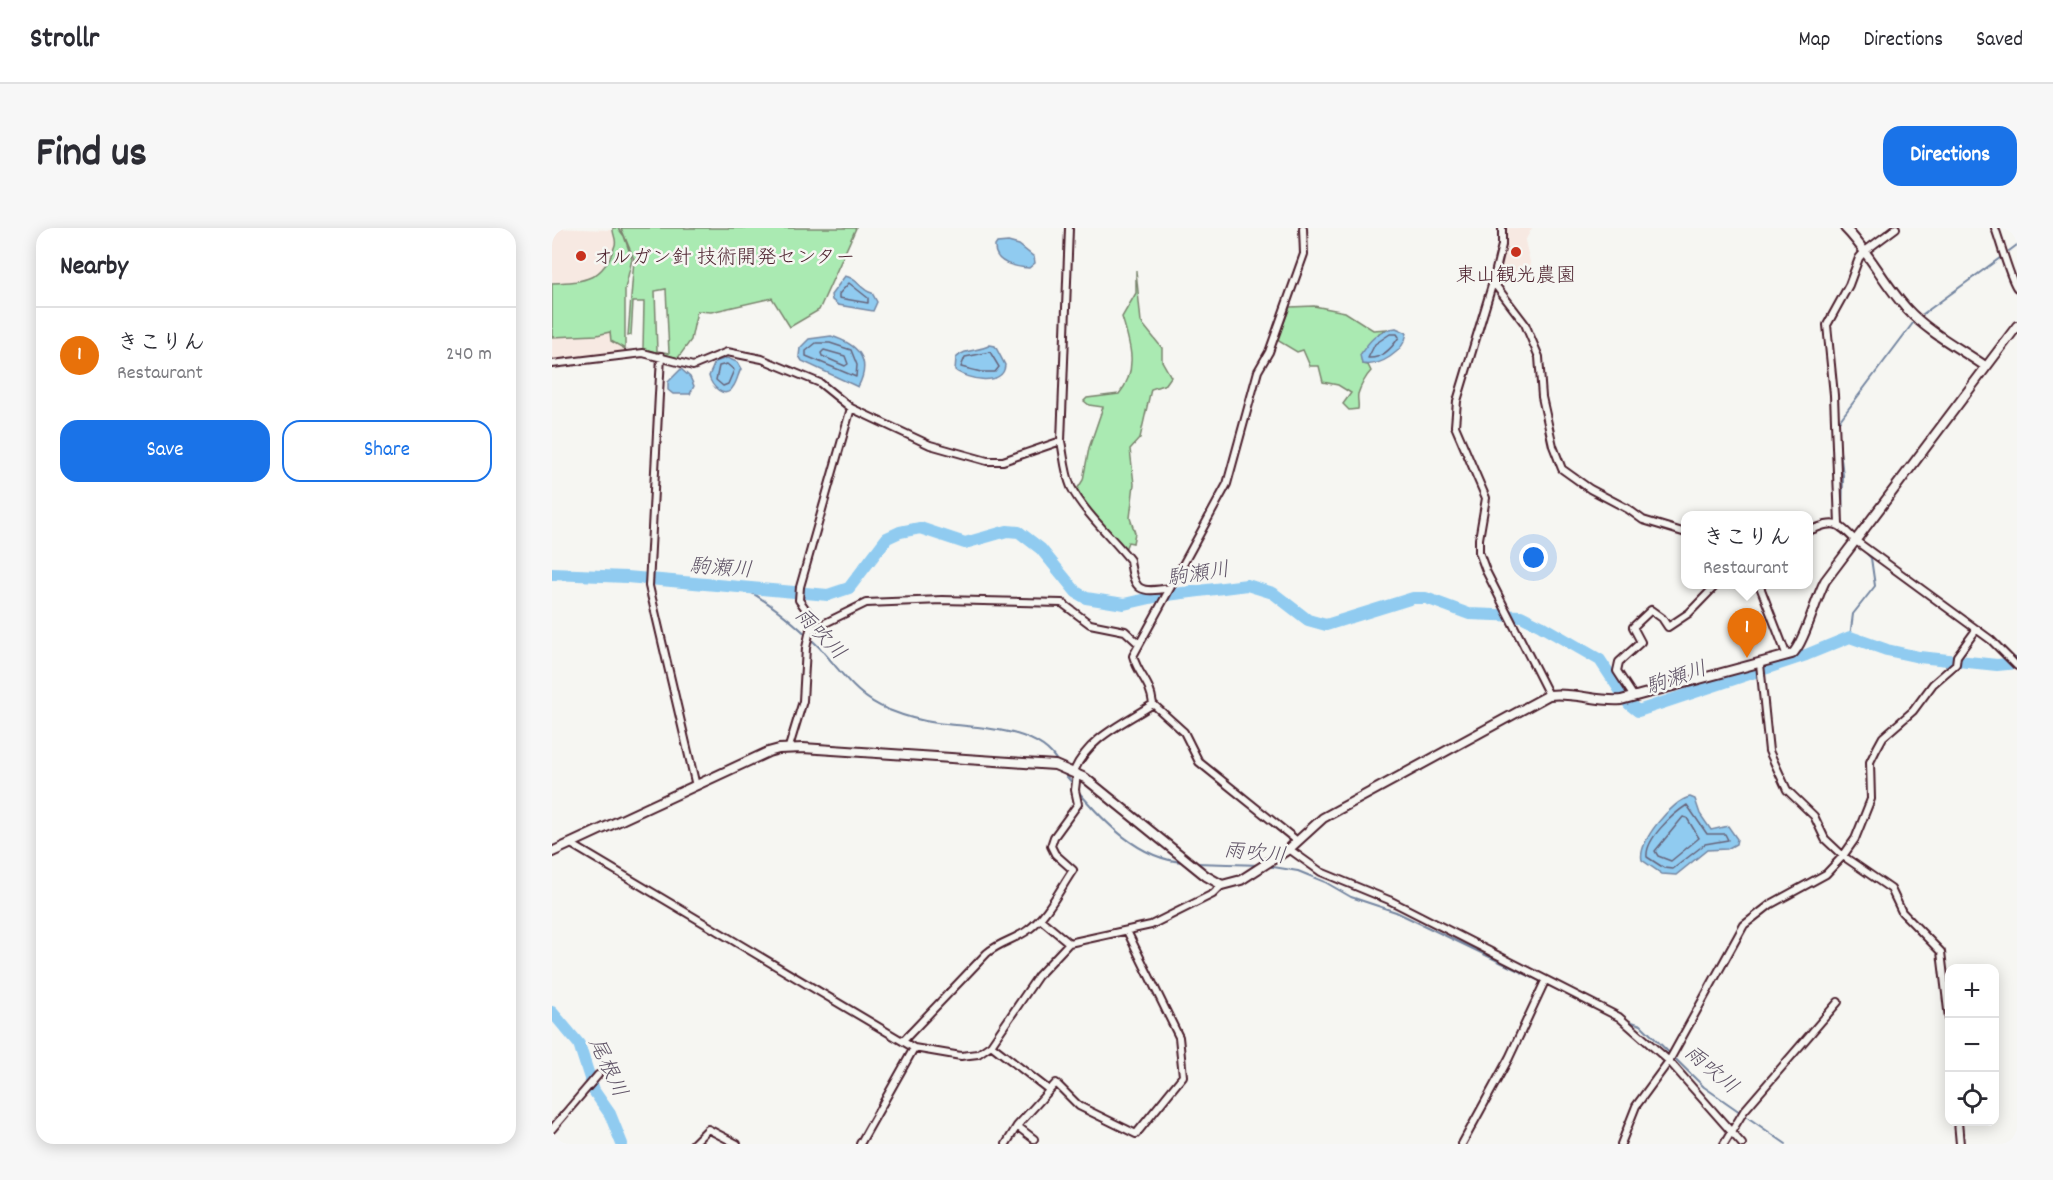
<!DOCTYPE html>
<html lang="en">
<head>
<meta charset="utf-8">
<style>
	:root { --surface:#fff; --page:#f7f7f7; --text:#2b2b33; --muted:#7c7c81; --line:#e1e1e2; --accent:#1a73e8 }
	body { margin:0; font-family:Dekko,"Klee One",sans-serif; background:var(--page); color:var(--text) }
	.controls { position:absolute; right:18px; bottom:18px; display:grid; overflow:hidden; border-radius:12px; box-shadow:0 3px 15px #0003 }
	.controls button { width:54px; height:54px; display:grid; place-items:center; padding:0; border:0; border-bottom:2px solid var(--line); background:var(--surface); color:var(--text); font:30px sans-serif }
	.you { position:absolute; left:982px; top:330px; width:21px; height:21px; margin:-15px; border:4px solid #fff; border-radius:50%; background:#1a73e8; box-shadow:0 0 0 9px #1a73e833 }
	.badge { display:grid; place-items:center; width:39px; height:39px; border-radius:50%; background:var(--accent); color:#fff; font-size:20px; font-weight:700 }
	.pin { position:absolute; translate:-50% -50px; filter:drop-shadow(0 2px 3px #0008) }
	.pin::after { content:''; position:absolute; top:32px; width:21px; height:18px; background:inherit; clip-path:polygon(0 0,100% 0,50% 100%) }
	.popup { position:absolute; left:1129px; top:283px; width:132px; height:78px; box-sizing:border-box; display:grid; place-content:center; border-radius:12px; background:var(--surface); filter:drop-shadow(0 2px 4px #0005); font-size:20px; white-space:nowrap; color:var(--muted) }
	.popup b { font-size:22px; color:var(--text) }
	.popup::after { content:''; position:absolute; left:50%; top:100%; margin-left:-12px; border:12px solid transparent; border-top-color:var(--surface) }
	.list { margin:0; padding:0; list-style:none }
	h2 { display:flex; justify-content:space-between; align-items:center; height:78px; margin:0; padding:0 24px; font-size:26px }
	h2 small { font-size:20px; font-weight:400; color:var(--muted) }
	.list li { display:grid; grid-template-columns:39px 1fr auto; gap:18px; align-items:center; box-sizing:border-box; height:96px; padding:0 24px; border-top:2px solid var(--line) }
	.list b { display:block; font-size:22px; white-space:nowrap }
	.list p { margin:0; font-size:20px; white-space:nowrap; color:var(--muted) }
	.list em { font-size:20px; font-style:normal; color:var(--muted) }
	.actions { display:flex; gap:12px; padding:18px 24px }
	.actions a { flex:1; padding:14px 0; border:2px solid var(--accent); border-radius:18px; text-align:center; font-size:21px; color:var(--accent) }
	.actions .main { background:var(--accent); color:#fff }
	.icon { flex:none; width:33px; height:33px; fill:none; stroke:currentColor; stroke-width:2; stroke-linecap:round; stroke-linejoin:round }
	.map { position:relative; flex:none; width:1465px; height:916px; overflow:hidden; border-radius:18px }
	header { display:flex; align-items:center; gap:36px; box-sizing:border-box; height:84px; padding:0 30px; background:var(--surface); border-bottom:2px solid var(--line) }
	header strong { font-size:28px }
	nav { display:flex; gap:33px; margin-inline-start:auto; font-size:21px }
	.intro { display:flex; align-items:center; justify-content:space-between; box-sizing:border-box; height:144px; padding:0 36px }
	h1 { margin:0; font-size:42px }
	.button { padding:15px 27px; border-radius:18px; background:var(--accent); color:#fff; font-size:21px; font-weight:700 }
	main { display:flex; gap:36px; padding:0 36px }
	aside { flex:1; background:var(--surface); border-radius:18px; box-shadow:0 3px 15px #0003 }
	.map>svg:first-child { display:block }
	.built { fill:#f7e9e2 }
	.green { fill:#aaeab2; stroke:#7a846e; stroke-width:1.5; fill-rule:evenodd }
	.water { fill:#90cbf0; stroke:#7486a1; stroke-width:1.5 }
	.lines { fill:none; stroke-linecap:round; stroke-linejoin:round }
	.shore { stroke:#66647a; stroke-width:1.5 }
	.stream { stroke:#7486a1; stroke-width:2 }
	.river { stroke:#90cbf0; stroke-width:12 }
	.minor-casing { stroke:#4a1f2b; stroke-width:10 }
	.tertiary-casing { stroke:#4a1f2b; stroke-width:12 }
	.minor { stroke:#f6f6f2; stroke-width:6 }
	.tertiary { stroke:#f6f6f2; stroke-width:8 }
	.poi-dot { fill:#c8321e; stroke:#f6f6f2; stroke-width:2 }
	.labels { text-anchor:middle; stroke-width:5; stroke-linejoin:round; paint-order:stroke }
	.poi-label { font-size:20px; fill:#4a1f2b; stroke:#f6f6f2; text-anchor:start }
	.water-label { font-size:21px; font-style:italic; fill:#5f5366; stroke:#f6f6f2 }
</style>
</head>
<body>
<header>
<strong>Strollr</strong>
<nav><a>Map</a><a>Directions</a><a>Saved</a></nav>
</header>
<div class="intro"><h1>Find us</h1><a class="button">Directions</a></div>
<main>
<aside>
<h2>Nearby<small></small></h2>
<ul class="list">
<li><span class="badge" style="background:#e8710a">1</span><div><b>きこりん</b><p>Restaurant</p></div><em>240 m</em></li>
</ul>
<div class="actions"><a class="main">Save</a><a>Share</a></div>
</aside>
<div class="map">
<svg width="1465" height="916" viewBox="0 0 1465 916">
	<rect width="100%" height="100%" fill="#f6f6f2"/>
	<filter id="ink" filterUnits="userSpaceOnUse"><feTurbulence type="fractalNoise" baseFrequency=".0167" numOctaves="2"/><feDisplacementMap in="SourceGraphic" scale="12" xChannelSelector="R" yChannelSelector="G"/><feConvolveMatrix kernelMatrix="1 2 1 2 8 2 1 2 1" color-interpolation-filters="sRGB"/></filter>
	<g filter="url(#ink)">
		<path class="built" d="M 0,0 L 59,2 L 65,14 L 51,42 L 31,54 L 0,55 Z
			M 954,0 L 980,0 L 973,13 L 979,38 L 946,51 Z
			M 58,103 L 59,113 L 73,121 L 72,125 L 0,133 L 0,109 L 45,107 Z"/>
		<path class="green" d="M 61,0 L 66,0 L 72,8 L 80,31 L 73,61 L 73,121 L 59,113 L 58,104 L 45,107 L 0,109 L 0,55 C 33,54 52,52 63,17 C 65,11 60,6 61,0 Z
			M 69,0 L 304,0 L 267,82 L 238,99 L 220,70 L 159,84 L 145,83 L 139,112 L 126,130 L 91,121 L 92,74 L 81,74 L 79,107 L 76,108 L 82,31 ZM 114,61 L 117,125 L 105,123 L 103,63 Z
			M 584,43 L 589,94 L 610,120 L 610,133 L 619,149 L 614,156 L 599,161 L 588,210 L 578,221 L 582,256 L 578,290 L 583,305 L 581,315 L 576,314 L 572,324 L 524,263 L 531,252 L 537,220 L 551,179 L 537,177 L 532,173 L 535,170 L 567,166 C 587,142 578,115 570,89 L 584,65 Z
			M 762,78 L 793,84 L 821,102 L 836,101 L 827,105 L 810,136 L 816,137 L 819,143 C 814,148 808,159 806,166 C 805,171 807,175 806,181 L 797,182 L 791,176 L 799,165 L 786,157 L 771,154 L 767,138 L 758,138 L 751,122 L 745,124 L 725,112 L 738,79 Z"/>
		<path class="water" d="M 456,14 L 467,17 L 482,29 L 483,35 L 477,40 C 463,39 442,35 443,18 L 445,15 Z
			M 293,48 C 306,50 308,62 320,65 L 325,74 L 321,83 L 286,77 L 280,72 L 279,67 Z
			M 844,100 L 855,105 C 852,124 828,139 810,136 L 808,127 C 817,113 826,102 844,100 Z
			M 279,108 C 305,116 321,131 306,159 L 250,133 L 247,128 L 248,120 L 257,111 Z
			M 438,117 L 443,118 L 453,137 C 452,159 415,152 403,142 L 404,130 C 413,120 427,124 438,117 Z
			M 175,130 L 185,134 L 189,141 C 186,146 185,154 181,159 C 173,173 159,158 157,148 L 163,134 Z
			M 129,141 L 138,149 L 142,158 L 138,166 L 121,166 L 116,162 L 116,154 Z
			M 1138,569 L 1143,571 L 1148,586 L 1159,602 L 1176,598 L 1185,611 L 1184,616 L 1175,621 L 1155,622 L 1124,647 L 1110,646 L 1090,632 C 1085,614 1121,572 1138,569 Z"/>
		<g class="lines">
			<path class="shore" d="M 297,55 L 316,70 L 316,75 L 287,70 L 287,66 Z
				M 838,106 L 845,106 L 847,109 C 840,120 829,131 816,130 L 823,116 Z
				M 264,115 L 278,115 L 299,122 L 305,137 L 304,149 L 254,128 L 254,123 Z
				M 272,122 L 293,128 L 296,136 L 293,138 L 270,128 L 269,125 Z
				M 438,124 L 447,139 L 443,144 L 429,144 L 409,139 L 413,129 Z
				M 175,136 L 182,142 L 176,156 L 171,158 L 164,152 L 167,138 Z
				M 1135,577 L 1155,606 L 1173,606 L 1176,612 L 1153,616 L 1121,641 L 1112,640 L 1095,629 C 1093,611 1121,586 1135,577 Z
				M 1131,589 L 1135,590 L 1147,610 L 1119,633 L 1106,628 L 1103,623 Z"/>
			<path class="stream" d="M 1457,23 L 1465,17
				M 1371,86 L 1452,27
				M 1285,196 L 1361,95
				M 1286,207 L 1291,247 L 1290,295
				M 191,360 C 220,375 244,396 267,419 C 289,443 305,470 337,482 C 352,488 369,493 385,495 C 421,500 487,498 506,535
				M 1298,409 L 1301,386 L 1323,358 L 1319,330 L 1309,320
				M 510,543 L 522,557
				M 525,562 C 552,594 587,631 631,634
				M 643,635 L 709,637
				M 715,638 L 746,643 L 773,654 L 799,669 L 844,684 L 1060,788
				M 1074,792 L 1089,797 L 1152,859 L 1234,916"/>
			<path class="river" d="M 0,346 L 75,349 L 276,367 L 297,360 L 335,310 L 348,304 L 368,300 L 413,315 L 455,303 L 467,304 L 489,321 L 524,364 L 534,370 L 572,376 L 607,368 L 695,357 L 721,365 L 756,392 L 774,397 L 861,370 L 874,370 L 917,386 L 969,388 L 989,398 L 1048,432 L 1077,476 L 1086,483 L 1254,427 L 1298,409 L 1335,422 L 1367,429 L 1445,437 L 1465,435
				M 0,784 L 27,816 L 42,863 L 58,886 L 70,916"/>
			<defs>
				<path id="minor" d="M 517,0 L 509,213 C 512,228 513,245 519,259 C 533,286 560,309 578,332 C 582,364 588,365 618,360
					M 950,0 L 950,17 L 941,54 L 905,173 L 903,198 L 934,270 L 927,311 L 927,324 L 934,343 L 997,467
					M 1443,0 C 1448,13 1459,54 1465,60
					M 941,54 L 973,96 L 987,129 L 990,169 L 1001,218 L 1010,241 L 1038,261 L 1076,281 L 1091,292 L 1134,305
					M 109,128 L 97,358 L 144,558
					M 0,136 L 91,125 L 141,138 L 175,124 L 210,131 L 268,155 L 299,180 L 378,217 L 435,233 L 451,233 L 509,213
					M 1287,296 L 1282,167 L 1275,97 L 1297,57 L 1307,30 L 1313,23 L 1344,0
					M 1256,303 C 1284,293 1283,292 1304,313 L 1439,412 L 1465,438
					M 1207,356 L 1235,428
					M 259,402 L 314,375 L 390,372 L 510,375 L 538,396 L 573,403 L 586,415
					M 1208,436 L 1217,523 L 1235,562 L 1262,588 L 1273,611 L 1291,628 L 1339,661 L 1350,684 L 1389,724 L 1398,799
					M 1082,469 L 1065,443 L 1067,434 L 1089,414 L 1081,399 L 1099,382 L 1110,390 L 1116,399 L 1137,385 L 1165,356
					M 237,519 L 251,473 L 254,420 L 259,397 L 258,387 L 247,372 L 248,359 L 299,180
					M 522,543 C 537,509 571,496 601,476
					M 744,612 L 647,534 L 632,504 L 601,476 C 598,452 587,449 581,428 L 675,256 L 706,143 L 717,124 L 752,26 L 751,0
					M 19,616 L 362,820 L 409,828 L 426,826 L 439,817 L 486,748 L 517,715 L 599,697 L 661,666 L 670,657
					M 737,621 L 769,644 L 837,672 L 1067,789 L 1117,833 L 1190,916
					M 488,691 L 517,715
					M 352,812 L 435,725 C 448,714 464,711 476,702 C 495,688 508,661 521,642 L 503,626 L 499,618 L 502,609 L 526,576 L 523,562 L 525,545
					M 439,817 L 497,862
					M 1406,894 L 1408,916
					M 465,898 L 482,911
					M 0,901 L 46,847
					M 141,916 L 156,901 L 185,916
					M 308,916 L 362,820
					M 454,916 L 465,898 L 504,855 L 527,878 L 584,906 L 631,848 L 627,809 L 575,703
					M 910,916 L 957,830 L 993,753
					M 1069,916 L 1084,878 L 1117,833 L 1192,697 L 1219,676 L 1274,646 L 1291,628 L 1303,611 L 1319,571 L 1318,534 L 1325,520 L 1331,509 L 1361,483 L 1381,456 L 1404,436 L 1405,428 L 1424,402
					M 1172,916 L 1192,883 L 1286,774"/>
				<path id="tertiary" d="M 1293,0 C 1317,24 1332,56 1355,81 C 1376,104 1407,120 1433,138
					M 0,624 L 216,524 L 227,521 L 251,520 L 503,537 L 533,550 L 654,648 L 670,657 L 689,652 L 737,621 L 771,590 L 997,467 C 1022,464 1045,474 1069,472 L 1240,426 C 1251,418 1264,370 1273,353 L 1465,98"/>
			</defs>
			<use href="#minor" class="minor-casing"/>
			<use href="#tertiary" class="tertiary-casing"/>
			<use href="#minor" class="minor"/>
			<use href="#tertiary" class="tertiary"/>
		</g>
	</g>
	<g class="poi-dot">
		<circle cx="964" cy="24" r="6"/>
		<circle cx="29" cy="28" r="6"/>
	</g>
	<g class="labels">
		<g class="poi-label">
			<text x="41" y="35">オルガン針 技術開発センター</text>
			<text x="964" y="53" text-anchor="middle">東山観光農園</text>
		</g>
		<g class="water-label">
			<text transform="translate(169 339) rotate(4)" y="7">駒瀬川</text>
			<text transform="translate(646 345) rotate(-9)" y="7">駒瀬川</text>
			<text transform="translate(269 405) rotate(46)" y="7">雨吹川</text>
			<text transform="translate(1124 449) rotate(-19)" y="7">駒瀬川</text>
			<text transform="translate(703 624) rotate(6)" y="7">雨吹川</text>
			<text transform="translate(57 839) rotate(65)" y="7">尾根川</text>
			<text transform="translate(1160 841) rotate(40)" y="7">雨吹川</text>
		</g>
	</g>
</svg>
<div class="controls">
<button>+</button>
<button>−</button>
<button><svg class="icon" aria-label="locate" viewBox="0 0 24 24"><circle cx="12" cy="12" r="6"/><path d="M12 2v4M12 18v4M2 12h4M18 12h4"/></svg></button>
</div>
<div class="you"></div>
<div class="pin badge" style="left:1195px;top:430px;background:#e8710a">1</div>
<div class="popup"><b>きこりん</b>Restaurant</div>
</div>
</main>
</body>
</html>
